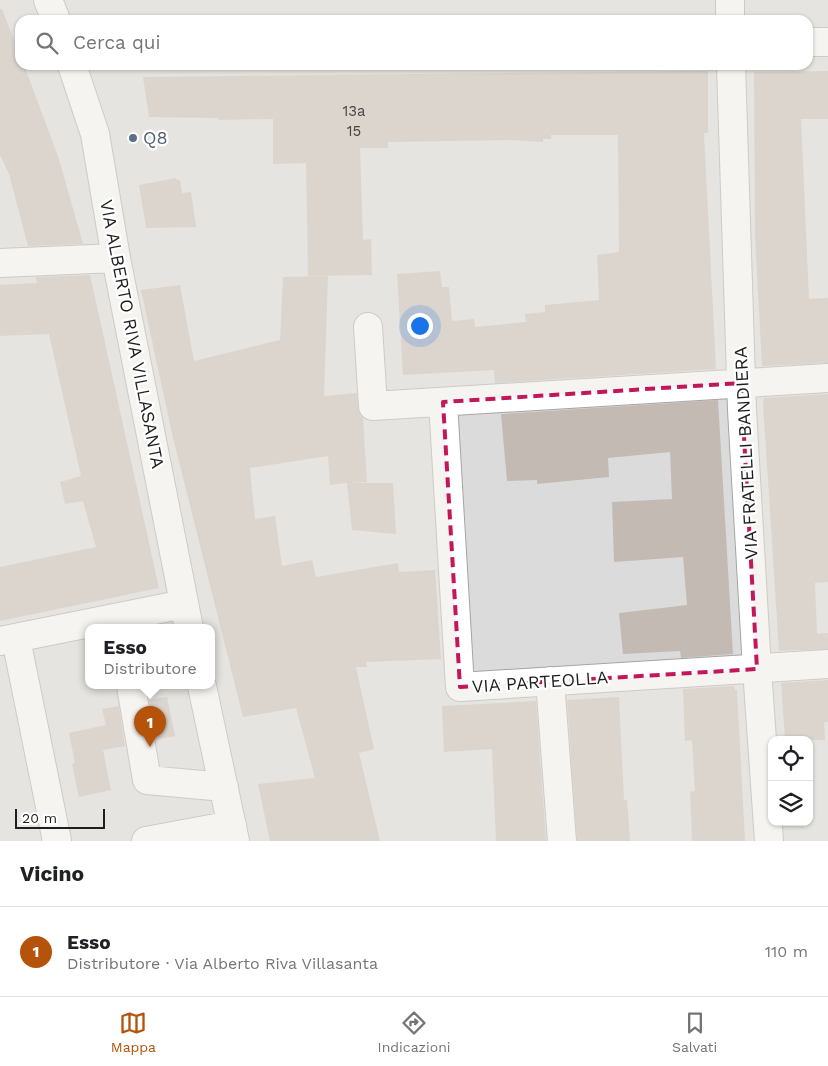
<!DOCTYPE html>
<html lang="it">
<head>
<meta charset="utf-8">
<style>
	:root { --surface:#fff; --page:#f6f6f6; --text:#202124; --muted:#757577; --line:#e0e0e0; --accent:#b45309 }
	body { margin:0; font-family:"Work Sans",sans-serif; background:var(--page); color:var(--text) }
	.controls { position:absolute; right:15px; bottom:15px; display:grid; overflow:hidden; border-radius:10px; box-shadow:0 1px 4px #0004 }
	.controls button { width:45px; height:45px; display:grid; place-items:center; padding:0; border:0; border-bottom:1px solid var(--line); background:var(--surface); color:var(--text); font:25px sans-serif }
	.scale { position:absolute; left:15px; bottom:12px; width:90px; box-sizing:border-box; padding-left:5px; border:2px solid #1e1e1e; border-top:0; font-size:14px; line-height:18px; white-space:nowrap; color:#1e1e1e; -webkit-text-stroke:4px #fff; paint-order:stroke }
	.you { position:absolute; left:419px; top:325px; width:18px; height:18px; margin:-12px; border:4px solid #fff; border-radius:50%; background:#1a73e8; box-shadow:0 0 0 8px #1a73e833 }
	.badge { display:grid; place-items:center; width:32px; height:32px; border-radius:50%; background:var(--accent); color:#fff; font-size:16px; font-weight:700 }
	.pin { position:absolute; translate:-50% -41px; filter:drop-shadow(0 1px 2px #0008) }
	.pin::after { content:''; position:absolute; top:26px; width:18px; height:15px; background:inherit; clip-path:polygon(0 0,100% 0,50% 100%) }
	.popup { position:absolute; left:85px; top:624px; width:130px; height:65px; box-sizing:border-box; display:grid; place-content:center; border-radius:10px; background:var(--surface); filter:drop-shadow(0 1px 4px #0005); font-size:16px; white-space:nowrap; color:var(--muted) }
	.popup b { font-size:19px; color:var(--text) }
	.popup::after { content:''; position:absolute; left:50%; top:100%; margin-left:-10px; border:10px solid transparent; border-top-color:var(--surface) }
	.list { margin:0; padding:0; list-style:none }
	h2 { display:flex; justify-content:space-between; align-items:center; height:65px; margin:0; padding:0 20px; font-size:21px }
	h2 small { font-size:16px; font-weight:400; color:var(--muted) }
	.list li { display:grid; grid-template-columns:32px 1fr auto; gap:15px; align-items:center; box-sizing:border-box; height:90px; padding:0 20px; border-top:1px solid var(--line) }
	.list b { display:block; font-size:19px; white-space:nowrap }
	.list p { margin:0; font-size:16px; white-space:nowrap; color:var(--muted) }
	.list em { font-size:16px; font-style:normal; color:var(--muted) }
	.icon { flex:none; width:28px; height:28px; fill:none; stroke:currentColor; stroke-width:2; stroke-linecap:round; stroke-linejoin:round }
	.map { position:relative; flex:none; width:828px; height:841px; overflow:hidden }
	.search { position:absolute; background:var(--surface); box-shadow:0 1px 4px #0004; left:15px; right:15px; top:15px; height:55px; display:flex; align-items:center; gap:12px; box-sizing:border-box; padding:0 18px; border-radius:15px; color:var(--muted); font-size:19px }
	.sheet { height:155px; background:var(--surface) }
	nav { display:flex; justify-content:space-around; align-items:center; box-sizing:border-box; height:70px; border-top:1px solid var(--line); background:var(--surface); font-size:14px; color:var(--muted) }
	nav a { display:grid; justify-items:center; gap:2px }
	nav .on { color:var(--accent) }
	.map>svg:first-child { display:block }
	.residential { fill:#dcdbdb; fill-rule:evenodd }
	.building { fill:#c3bab4 }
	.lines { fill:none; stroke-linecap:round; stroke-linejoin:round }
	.minor-casing { stroke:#a5a5a5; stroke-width:30 }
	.minor { stroke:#fff; stroke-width:28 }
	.marked { fill:none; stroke:#c2185b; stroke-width:4; stroke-dasharray:10 6; stroke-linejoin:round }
	.service-dot { fill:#5c6f8a; stroke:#fff; stroke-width:2 }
	.labels { text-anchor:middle; stroke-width:4.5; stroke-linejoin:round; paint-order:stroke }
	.number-label { font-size:15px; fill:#474544 }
	.service-label { font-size:18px; fill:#4e5e75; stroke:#fff; text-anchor:start }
	.street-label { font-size:18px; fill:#1e1e1e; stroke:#fff }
</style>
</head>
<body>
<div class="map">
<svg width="828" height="841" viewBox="0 0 828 841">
	<rect width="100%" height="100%" fill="#efebe4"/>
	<path class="residential" d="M 0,0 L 828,0 L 828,841 L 0,841 ZM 20,20 L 808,20 L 808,65 L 20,65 ZM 89,628 L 211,628 L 211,686 L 89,686 ZM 772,740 L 809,740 L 809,822 L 772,822 Z"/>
	<path class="building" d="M 0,9 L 2,9 L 20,55 L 20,65 L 24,65 L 59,159 L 83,244 L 28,246 L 9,174 L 0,155 Z
		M 708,71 L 708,133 L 704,133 L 716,369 L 495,383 L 494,370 L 403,375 L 397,274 L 440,271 L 442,287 L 449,287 L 452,321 L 474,319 L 475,327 L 526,322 L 525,314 L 545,312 L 545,305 L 599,300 L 597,255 L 619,252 L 618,135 L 551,135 L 551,139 L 543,139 L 543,142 L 510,140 L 388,142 L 388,148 L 360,148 L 363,240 L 371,239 L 372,275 L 308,276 L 306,163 L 273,164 L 273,119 L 218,120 L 218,118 L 149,117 L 143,77 Z
		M 828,71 L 828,119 L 801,119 L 809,299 L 828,298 L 828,363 L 762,366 L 755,238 L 754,72 Z
		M 176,178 L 177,180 L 180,180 L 182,193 L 191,192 L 196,227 L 146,228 L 139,185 Z
		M 90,275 L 159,588 L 0,621 L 0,567 L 96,547 L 83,501 L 65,504 L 60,482 L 81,476 L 49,334 L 0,336 L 0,285 L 37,283 L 36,277 Z
		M 328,276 L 324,396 L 357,393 L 358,407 L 360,414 L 363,417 L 367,482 L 351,483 L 393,483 L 396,534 L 352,530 L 347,483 L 330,485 L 328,456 L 250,468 L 255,519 L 275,516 L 282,566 L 312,560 L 316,577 L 398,563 L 399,572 L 435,570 L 441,659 L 366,662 L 367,667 L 356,667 L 374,749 L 359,753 L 380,841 L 270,841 L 258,784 L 315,778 L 296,708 L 243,717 L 173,438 L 141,290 L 180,285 L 194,361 L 280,340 L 283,277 Z
		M 828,394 L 828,582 L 815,583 L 817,634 L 828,633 L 828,649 L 779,651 L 763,403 L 764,398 Z
		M 718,400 L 733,654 L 681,658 L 680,651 L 623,654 L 619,613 L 687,605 L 683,557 L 614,562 L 612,502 L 672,499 L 670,452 L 608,458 L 609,477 L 537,484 L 537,480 L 507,481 L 501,414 Z
		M 828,680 L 828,722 L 824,722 L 825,740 L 785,740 L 781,683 Z
		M 734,686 L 735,690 L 737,690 L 745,841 L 692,841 L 690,792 L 695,791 L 692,740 L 685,741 L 683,689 Z
		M 167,697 L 175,736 L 156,740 L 149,700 Z
		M 619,697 L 624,800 L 627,800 L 630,841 L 577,841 L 567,700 Z
		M 536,701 L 546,841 L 496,841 L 492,749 L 444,752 L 442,706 Z
		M 119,706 L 125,746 L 103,750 L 111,790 L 79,797 L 72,764 L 75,763 L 69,733 L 106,725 L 102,709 Z"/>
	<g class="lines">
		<defs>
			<path id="minor" d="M 48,0 L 56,20
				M 730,0 L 730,20
				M 808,42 L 828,42
				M 72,65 L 95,134 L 116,258 L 189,628
				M 731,65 L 742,410 L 757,669 L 769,841
				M 0,263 L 116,258
				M 368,327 L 373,406 L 828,378
				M 443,402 L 460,687 L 828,664
				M 16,639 L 57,841
				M 0,641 L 184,604
				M 550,681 L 562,841
				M 131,686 L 147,780 L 224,787
				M 202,686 L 235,841
				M 146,841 L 232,825"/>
		</defs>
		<use href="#minor" class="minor-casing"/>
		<use href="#minor" class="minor"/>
	</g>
	<path d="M0 0H828V841H0ZM 741,383 L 757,669 L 460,687 L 443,402 Z" fill="#efebe4" fill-opacity=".55" fill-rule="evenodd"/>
	<path class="marked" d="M 741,383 L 757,669 L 460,687 L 443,402 Z"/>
	<circle class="service-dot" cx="133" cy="138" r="5"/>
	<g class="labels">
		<g class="number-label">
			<text x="354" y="116">13a</text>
			<text x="354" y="136">15</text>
		</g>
		<g class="service-label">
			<text x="143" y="144">Q8</text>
		</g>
		<g class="street-label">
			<text transform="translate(132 334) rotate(79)" y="6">VIA ALBERTO RIVA VILLASANTA</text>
			<text transform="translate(746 453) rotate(-93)" y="6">VIA FRATELLI BANDIERA</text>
			<text transform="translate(540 682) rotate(-4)" y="6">VIA PARTEOLLA</text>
		</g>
	</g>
</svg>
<div class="controls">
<button><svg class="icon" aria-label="locate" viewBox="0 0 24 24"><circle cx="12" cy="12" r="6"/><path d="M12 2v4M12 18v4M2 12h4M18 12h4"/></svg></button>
<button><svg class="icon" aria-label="layers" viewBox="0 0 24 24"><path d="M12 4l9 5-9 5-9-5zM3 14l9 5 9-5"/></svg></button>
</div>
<div class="scale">20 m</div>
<div class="you"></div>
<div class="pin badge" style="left:150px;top:747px">1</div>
<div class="popup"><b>Esso</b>Distributore</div>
<div class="search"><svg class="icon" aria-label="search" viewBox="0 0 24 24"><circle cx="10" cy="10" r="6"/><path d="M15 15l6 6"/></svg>Cerca qui</div>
</div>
<section class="sheet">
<h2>Vicino<small></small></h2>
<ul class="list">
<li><span class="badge">1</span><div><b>Esso</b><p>Distributore · Via Alberto Riva Villasanta</p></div><em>110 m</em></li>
</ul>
</section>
<nav>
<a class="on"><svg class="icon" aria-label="map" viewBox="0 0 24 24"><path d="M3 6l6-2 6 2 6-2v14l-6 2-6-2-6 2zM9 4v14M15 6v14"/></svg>Mappa</a>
<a><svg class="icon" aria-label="directions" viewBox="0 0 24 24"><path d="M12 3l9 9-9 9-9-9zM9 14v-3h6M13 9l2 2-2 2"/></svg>Indicazioni</a>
<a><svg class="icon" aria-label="saved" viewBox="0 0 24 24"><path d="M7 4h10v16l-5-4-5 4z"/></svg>Salvati</a>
</nav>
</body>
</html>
